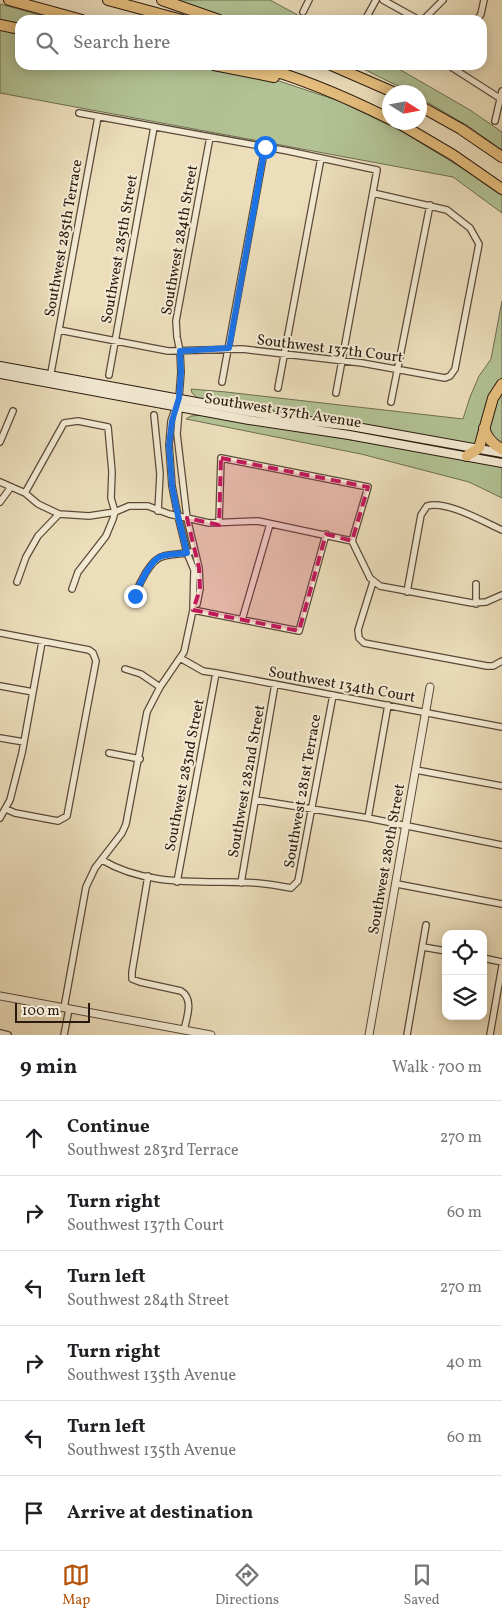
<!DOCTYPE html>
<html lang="en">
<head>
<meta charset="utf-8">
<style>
	:root { --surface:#fff; --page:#f6f6f6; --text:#202124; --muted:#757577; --line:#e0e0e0; --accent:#b45309 }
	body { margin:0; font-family:Vollkorn,serif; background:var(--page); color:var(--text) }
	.controls { position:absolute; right:15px; bottom:15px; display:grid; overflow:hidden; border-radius:10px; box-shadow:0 2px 12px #0003 }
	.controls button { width:45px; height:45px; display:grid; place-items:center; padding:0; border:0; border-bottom:1px solid var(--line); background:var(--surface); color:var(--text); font:25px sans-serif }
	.compass { position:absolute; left:382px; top:85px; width:45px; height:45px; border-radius:50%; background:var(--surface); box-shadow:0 2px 12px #0003; rotate:101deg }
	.scale { position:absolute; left:15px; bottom:12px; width:75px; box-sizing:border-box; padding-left:5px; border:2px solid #29190f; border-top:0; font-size:14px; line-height:18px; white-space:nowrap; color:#29190f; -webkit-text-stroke:4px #f3ead3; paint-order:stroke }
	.stop { position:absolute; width:15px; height:15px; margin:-11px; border:4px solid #1a73e8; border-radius:50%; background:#fff }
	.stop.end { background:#1a73e8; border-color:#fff; box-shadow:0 1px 5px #0008 }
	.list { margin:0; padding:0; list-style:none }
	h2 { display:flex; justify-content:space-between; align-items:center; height:65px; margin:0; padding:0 20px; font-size:21px }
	h2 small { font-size:16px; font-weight:400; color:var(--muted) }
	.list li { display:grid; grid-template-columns:32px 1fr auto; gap:15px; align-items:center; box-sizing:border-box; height:75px; padding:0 20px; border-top:1px solid var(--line) }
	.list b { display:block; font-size:19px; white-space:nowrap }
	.list p { margin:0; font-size:16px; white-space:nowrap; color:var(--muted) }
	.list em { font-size:16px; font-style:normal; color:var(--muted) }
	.icon { flex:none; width:28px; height:28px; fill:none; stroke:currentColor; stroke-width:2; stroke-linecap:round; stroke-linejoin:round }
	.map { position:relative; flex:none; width:502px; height:1035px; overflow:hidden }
	.search { position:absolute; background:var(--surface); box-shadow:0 2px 12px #0003; left:15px; right:15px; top:15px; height:55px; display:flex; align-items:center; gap:12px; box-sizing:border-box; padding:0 18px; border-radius:15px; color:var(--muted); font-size:19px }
	.sheet { height:515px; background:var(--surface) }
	nav { display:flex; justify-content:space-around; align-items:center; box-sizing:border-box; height:70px; border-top:1px solid var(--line); background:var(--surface); font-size:14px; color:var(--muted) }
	nav a { display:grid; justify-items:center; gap:2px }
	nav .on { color:var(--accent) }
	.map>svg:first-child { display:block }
	.green { fill:#b2c294; stroke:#6e6e52 }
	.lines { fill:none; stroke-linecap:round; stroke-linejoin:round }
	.minor-casing { stroke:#5a4a3a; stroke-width:8 }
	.tertiary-casing { stroke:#5a4a3a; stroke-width:9 }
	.secondary-casing { stroke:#29190f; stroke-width:10 }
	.motorway-casing { stroke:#29190f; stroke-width:12 }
	.minor { stroke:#f3ead3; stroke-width:5.5 }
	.tertiary { stroke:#f3ead3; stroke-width:7 }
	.secondary { stroke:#f3ead3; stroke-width:8 }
	.motorway { stroke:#e6bf7e; stroke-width:10 }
	.route { stroke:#1a73e8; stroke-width:6 }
	.marked { fill:#c2185b; fill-opacity:0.2; stroke:#c2185b; stroke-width:4; stroke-dasharray:10 6; stroke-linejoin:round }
	.labels { text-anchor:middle; stroke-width:4; stroke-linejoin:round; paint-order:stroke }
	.street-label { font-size:15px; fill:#29190f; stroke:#f3ead3 }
</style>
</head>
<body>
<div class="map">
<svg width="502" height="1035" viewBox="0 0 502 1035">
	<rect width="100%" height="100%" fill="#ecdebb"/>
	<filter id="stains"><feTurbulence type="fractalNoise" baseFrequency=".004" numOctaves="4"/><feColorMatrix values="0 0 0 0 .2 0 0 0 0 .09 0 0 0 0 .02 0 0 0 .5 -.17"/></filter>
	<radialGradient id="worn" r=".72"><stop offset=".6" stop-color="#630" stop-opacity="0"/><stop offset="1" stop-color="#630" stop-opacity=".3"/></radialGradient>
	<path class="green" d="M 171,0 L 270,0 L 307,20 L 229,20 Z
		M 0,4 L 58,20 L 20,20 L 20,26 L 0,22 Z
		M 0,27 L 20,31 L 20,65 L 199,65 L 279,81 L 339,101 L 403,132 L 485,182 L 502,195 L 502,213 L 453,177 L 0,93 Z
		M 355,65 L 392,65 L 470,110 L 502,132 L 502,150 L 468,126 L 420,98 L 420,92 C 404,92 372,72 355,65 Z
		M 502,301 L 502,380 L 475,445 L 199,399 L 192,393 L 191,389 L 226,392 L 463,419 L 470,397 L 479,376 L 491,359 Z
		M 502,390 L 502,447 L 489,435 C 488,418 495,406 502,390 Z
		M 204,415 C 303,433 403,447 502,467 L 502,498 L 469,482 L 361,454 L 186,419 L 191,416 Z"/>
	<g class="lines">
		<defs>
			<path id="minor" d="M 383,0 L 419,20
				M 303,12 L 309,0
				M 365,20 L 376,0
				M 423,20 L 443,0
				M 477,20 L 481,14 L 484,0
				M 448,65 L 501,99
				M 79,113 L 288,151 L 377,170 L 336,393
				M 495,121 L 502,91
				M 59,330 L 168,351 L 242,349 L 362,363 L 445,378 L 450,376 L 455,369 L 479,244 L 470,228 L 447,210 L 373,193
				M 109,375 L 154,127
				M 50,378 L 98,117
				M 222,382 L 265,147
				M 278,388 L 321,158
				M 391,402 L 430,205
				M 177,407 L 179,410 L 177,434 L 187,518 L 199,568 L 200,589 L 197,604
				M 154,415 L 160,474 L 158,511
				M 0,442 L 13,411
				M 0,482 L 25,493 L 38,504 L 59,514 L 89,516 L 115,512 L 129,506 L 148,506 L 169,514 L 209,523 L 258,521 L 352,541
				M 25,493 L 64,423 L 78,421 L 108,427 L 112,472 L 111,498 L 115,512 L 113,519 L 106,536 L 78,572 L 72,589
				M 0,502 L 11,487
				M 219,522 L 221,458 L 368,487 L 352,541
				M 352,541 L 370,578 L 380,586 L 472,603 L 486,602 L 502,595
				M 17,582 L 26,557 L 38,536 L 59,514
				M 373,582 L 358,630 L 359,638 L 364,643 L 487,666 L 493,666 L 502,661
				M 407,592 L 421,515 L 427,506 C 446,500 484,522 502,530
				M 135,596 C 139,584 150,559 164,556 C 172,554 182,554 191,552
				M 476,604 L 476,584
				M 193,610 L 299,631 L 326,534
				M 242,620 L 270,524
				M 0,633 L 89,650 L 93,653 L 96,661 L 67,816 L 58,821 L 15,813 L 6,809
				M 180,658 L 203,671 L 216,673 L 502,727
				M 125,669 L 141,674 L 160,687
				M 0,686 L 33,692
				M 0,738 L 24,742
				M 109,753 L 140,759
				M 416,770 L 502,786
				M 256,800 L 368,818 L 502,845
				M 0,818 L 10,800 L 22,753 L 42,642
				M 368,818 L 388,705
				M 102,860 C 149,888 204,880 257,883 C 268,884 280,886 291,888 L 298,881 L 333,695
				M 148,876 L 132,972 L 132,979 L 140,982 L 181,991 C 194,999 187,1017 184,1030
				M 177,882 L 216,673
				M 241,883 L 275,684
				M 397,884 L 502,904
				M 423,947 L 446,951
				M 483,958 L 502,962
				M 64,1008 L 86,887 L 95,868 L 122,833 L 126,824 L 147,712 L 160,687 L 184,652 L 193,610 L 194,570 L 187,553 L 178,516 L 172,486 L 169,445 L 171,421 L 179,398 L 181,372 L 180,351 L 177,337 L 176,321 L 210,137
				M 0,1033 L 8,1035
				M 64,1035 L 69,1009
				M 407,1035 L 426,925
				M 490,1035 L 502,966"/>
			<path id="tertiary" d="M 0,996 L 211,1035
				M 369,1035 L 430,687"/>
			<path id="secondary" d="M 0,366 L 251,412 L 300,420 L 351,426 L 502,453
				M 0,374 L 249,420 L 349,435 L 502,463"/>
			<path id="motorway" d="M 9,0 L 82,20
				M 108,0 L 182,20
				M 162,0 L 219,20
				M 0,25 L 20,29
				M 214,65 L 274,77
				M 254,65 C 302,78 346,97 390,119
				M 331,65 L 393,92
				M 420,106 L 461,129 L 502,157
				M 397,122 L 453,155 L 502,189
				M 484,428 C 487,438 492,444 502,449
				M 467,456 L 479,448 L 493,398 L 502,384"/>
		</defs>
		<use href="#minor" class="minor-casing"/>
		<use href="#tertiary" class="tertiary-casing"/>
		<use href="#secondary" class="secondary-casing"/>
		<use href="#motorway" class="motorway-casing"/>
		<use href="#minor" class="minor"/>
		<use href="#tertiary" class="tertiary"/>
		<use href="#secondary" class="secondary"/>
		<use href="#motorway" class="motorway"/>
	</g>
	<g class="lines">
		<path class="route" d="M 135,596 C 139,585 150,560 162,556 C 170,554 179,554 187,553 L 178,516 L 172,486 L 169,445 L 172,421 L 179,398 L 181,372 L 180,351 L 229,348 L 265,147"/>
	</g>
	<path class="marked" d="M 221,458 L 368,487 L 352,541 L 326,534 L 299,631 L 193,610 L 200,589 L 199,568 L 187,518 L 219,525 Z"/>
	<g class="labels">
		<g class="street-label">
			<text transform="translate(63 238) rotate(-80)" y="5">Southwest 285th Terrace</text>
			<text transform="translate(179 240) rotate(-80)" y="5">Southwest 284th Street</text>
			<text transform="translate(119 249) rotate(-80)" y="5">Southwest 285th Street</text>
			<text transform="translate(330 348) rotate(7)" y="5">Southwest 137th Court</text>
			<text transform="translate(283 410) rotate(9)" y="5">Southwest 137th Avenue</text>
			<text transform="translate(342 684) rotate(10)" y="5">Southwest 134th Court</text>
			<text transform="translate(184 775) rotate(-79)" y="5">Southwest 283nd Street</text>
			<text transform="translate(246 781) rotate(-80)" y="5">Southwest 282nd Street</text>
			<text transform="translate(302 791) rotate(-80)" y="5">Southwest 281st Terrace</text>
			<text transform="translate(386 859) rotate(-80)" y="5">Southwest 280th Street</text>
		</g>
	</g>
	<rect width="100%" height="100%" filter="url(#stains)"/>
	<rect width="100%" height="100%" fill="url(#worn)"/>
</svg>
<div class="controls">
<button><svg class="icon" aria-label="locate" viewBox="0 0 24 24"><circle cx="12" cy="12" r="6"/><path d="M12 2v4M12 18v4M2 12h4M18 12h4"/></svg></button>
<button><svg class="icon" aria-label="layers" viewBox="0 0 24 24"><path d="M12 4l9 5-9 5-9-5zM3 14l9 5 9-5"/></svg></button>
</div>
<svg class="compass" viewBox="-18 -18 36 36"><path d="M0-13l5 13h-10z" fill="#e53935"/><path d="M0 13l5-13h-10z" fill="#757577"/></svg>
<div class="scale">100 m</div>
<div class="stop" style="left:265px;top:147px"></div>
<div class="stop end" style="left:135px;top:596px"></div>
<div class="search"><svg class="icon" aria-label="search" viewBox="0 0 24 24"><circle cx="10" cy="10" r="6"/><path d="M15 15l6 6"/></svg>Search here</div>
</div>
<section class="sheet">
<h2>9 min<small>Walk · 700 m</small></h2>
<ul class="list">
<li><svg class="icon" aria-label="ahead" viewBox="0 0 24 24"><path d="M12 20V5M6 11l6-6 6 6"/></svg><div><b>Continue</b><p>Southwest 283rd Terrace</p></div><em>270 m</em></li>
<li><svg class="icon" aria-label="right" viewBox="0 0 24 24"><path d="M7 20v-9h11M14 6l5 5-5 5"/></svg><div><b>Turn right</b><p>Southwest 137th Court</p></div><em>60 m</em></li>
<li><svg class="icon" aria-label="left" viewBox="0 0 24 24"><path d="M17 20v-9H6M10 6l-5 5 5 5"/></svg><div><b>Turn left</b><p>Southwest 284th Street</p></div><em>270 m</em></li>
<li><svg class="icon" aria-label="right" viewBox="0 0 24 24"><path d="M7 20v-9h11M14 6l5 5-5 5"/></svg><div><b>Turn right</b><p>Southwest 135th Avenue</p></div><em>40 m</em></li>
<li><svg class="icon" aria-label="left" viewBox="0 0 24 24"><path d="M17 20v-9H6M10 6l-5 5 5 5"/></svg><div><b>Turn left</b><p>Southwest 135th Avenue</p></div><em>60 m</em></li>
<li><svg class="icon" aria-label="arrive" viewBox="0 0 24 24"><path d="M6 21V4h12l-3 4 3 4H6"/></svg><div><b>Arrive at destination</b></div></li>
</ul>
</section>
<nav>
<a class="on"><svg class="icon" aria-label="map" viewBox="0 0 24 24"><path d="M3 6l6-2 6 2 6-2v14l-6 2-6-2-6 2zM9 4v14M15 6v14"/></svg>Map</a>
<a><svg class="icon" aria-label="directions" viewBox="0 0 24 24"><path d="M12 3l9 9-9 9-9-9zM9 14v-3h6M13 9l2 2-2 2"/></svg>Directions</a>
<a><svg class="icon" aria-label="saved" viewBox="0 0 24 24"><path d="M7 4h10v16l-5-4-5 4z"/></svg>Saved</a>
</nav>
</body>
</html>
